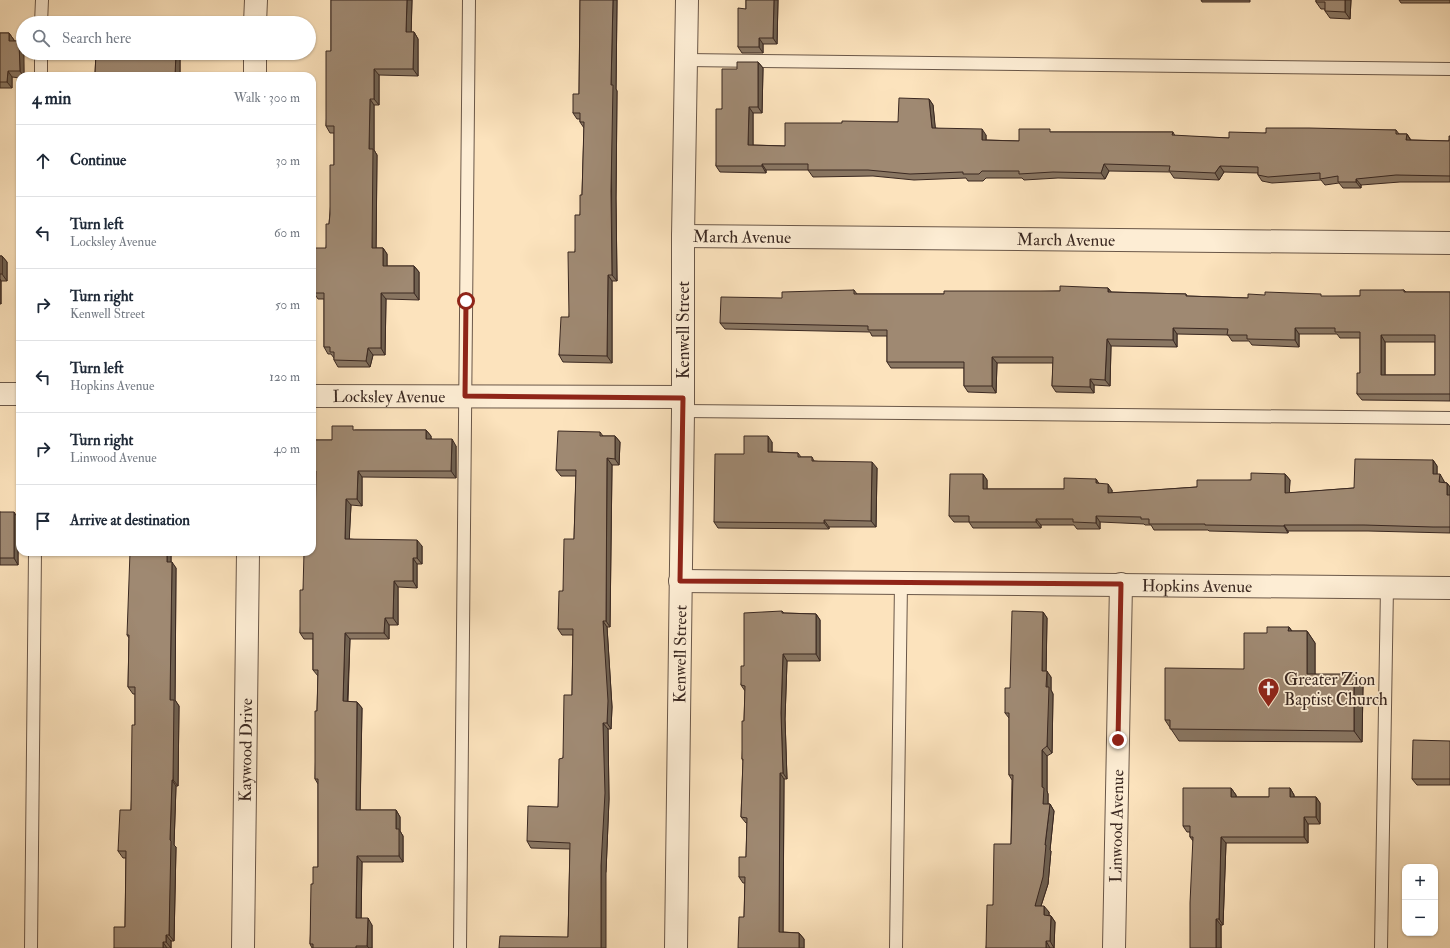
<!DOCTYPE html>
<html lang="en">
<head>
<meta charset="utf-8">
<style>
	:root { --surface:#fff; --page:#f6f6f7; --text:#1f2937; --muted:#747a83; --line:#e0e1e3 }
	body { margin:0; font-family:"IM FELL Double Pica",serif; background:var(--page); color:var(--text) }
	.controls { position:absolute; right:12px; bottom:12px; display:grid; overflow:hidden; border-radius:8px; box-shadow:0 1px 3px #0004 }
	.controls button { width:36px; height:36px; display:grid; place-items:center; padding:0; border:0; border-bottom:1px solid var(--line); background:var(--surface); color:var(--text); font:20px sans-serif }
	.stop { position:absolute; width:12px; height:12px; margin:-9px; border:3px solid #8f2418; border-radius:50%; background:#fff }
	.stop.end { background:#8f2418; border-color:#fff; box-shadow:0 1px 4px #0008 }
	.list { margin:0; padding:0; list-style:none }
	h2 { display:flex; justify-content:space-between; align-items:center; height:52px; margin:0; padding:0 16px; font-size:17px }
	h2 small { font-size:13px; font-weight:400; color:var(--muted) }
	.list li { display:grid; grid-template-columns:26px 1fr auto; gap:12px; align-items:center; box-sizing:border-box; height:72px; padding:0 16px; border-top:1px solid var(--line) }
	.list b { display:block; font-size:15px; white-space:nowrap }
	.list p { margin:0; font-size:13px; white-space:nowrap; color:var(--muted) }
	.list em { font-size:13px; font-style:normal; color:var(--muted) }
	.icon { flex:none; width:22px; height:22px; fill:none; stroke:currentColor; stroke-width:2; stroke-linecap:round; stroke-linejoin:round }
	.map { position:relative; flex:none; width:1450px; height:948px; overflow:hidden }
	.search { position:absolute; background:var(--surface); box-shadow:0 1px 3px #0004; left:16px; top:16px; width:300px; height:44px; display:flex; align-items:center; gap:10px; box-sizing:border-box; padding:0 14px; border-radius:22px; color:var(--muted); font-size:15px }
	.panel { position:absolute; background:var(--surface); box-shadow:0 1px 3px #0004; left:16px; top:72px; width:300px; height:484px; border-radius:12px }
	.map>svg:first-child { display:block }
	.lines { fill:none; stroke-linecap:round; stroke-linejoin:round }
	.lane-casing { stroke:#6a5748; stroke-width:14 }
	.street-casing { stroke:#6a5748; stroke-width:24 }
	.lane { stroke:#fdedd4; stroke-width:12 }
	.street { stroke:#fdedd4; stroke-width:22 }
	.wall { fill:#897662; stroke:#3a2821; fill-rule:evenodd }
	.shaded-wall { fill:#6f6050; stroke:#3a2821 }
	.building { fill:#9f8972; stroke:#3a2821; fill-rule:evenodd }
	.route { stroke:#8f2418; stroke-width:5 }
	.labels { text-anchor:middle; stroke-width:3.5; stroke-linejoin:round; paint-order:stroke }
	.street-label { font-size:17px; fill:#3a2821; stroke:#fdedd4 }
	.poi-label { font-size:17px; fill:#3a2821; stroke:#fdedd4; text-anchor:start }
</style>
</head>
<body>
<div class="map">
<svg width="1450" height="948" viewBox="0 0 1450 948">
	<rect width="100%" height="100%" fill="#fce3bd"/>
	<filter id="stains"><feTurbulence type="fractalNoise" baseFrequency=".005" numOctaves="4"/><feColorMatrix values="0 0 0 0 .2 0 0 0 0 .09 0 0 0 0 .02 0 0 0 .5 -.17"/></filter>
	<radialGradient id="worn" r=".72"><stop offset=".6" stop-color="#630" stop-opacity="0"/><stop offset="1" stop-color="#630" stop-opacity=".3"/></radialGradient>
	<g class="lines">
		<defs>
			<path id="lane" d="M 41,23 L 42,0
				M 687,60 L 1450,69
				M 41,76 L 41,53
				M 683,411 L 1450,418
				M 31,948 L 35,552
				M 460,948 L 469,0
				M 896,948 L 901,583
				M 1381,948 L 1387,587"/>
			<g id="street">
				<path d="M 255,23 L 256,0"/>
				<path d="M 255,76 L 255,53"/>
				<path id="s1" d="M 683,236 L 1450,243"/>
				<path d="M 0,394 L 20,394"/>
				<path id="s2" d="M 312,396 L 683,397"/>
				<path id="s3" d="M 680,581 L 1450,588"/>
				<path id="s4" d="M 243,948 L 248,552"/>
				<path id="s5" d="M 676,948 L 683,411 L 683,236 L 687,0"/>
				<path id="s6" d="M 1114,948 L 1121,584"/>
			</g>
		</defs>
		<use href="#lane" class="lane-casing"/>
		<use href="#street" class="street-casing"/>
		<use href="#lane" class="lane"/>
		<use href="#street" class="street"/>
	</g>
	<path class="wall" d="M 331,0 L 412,0 L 411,32 L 414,32 L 418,39 L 418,76 L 379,75 L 379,105 L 374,105 L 374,150 L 377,155 L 376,248 L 383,248 L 387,254 L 387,266 L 414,266 L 419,272 L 419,300 L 386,299 L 385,355 L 373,355 L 370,367 L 338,367 L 334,360 L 334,358 L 331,354 L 328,354 L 324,347 L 324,299 L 318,299 L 314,293 L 326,248 L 329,224 L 334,165 L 334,133 L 330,133 L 326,126 L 331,51 Z
		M 580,0 L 617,0 L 616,89 L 617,91 L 616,198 L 617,281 L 612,281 L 612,363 L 563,362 L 559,355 L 569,317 L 575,252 L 580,215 L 582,195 L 584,128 L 580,122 L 580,119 L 577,119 L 573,113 L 579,94 Z
		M 746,0 L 778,0 L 777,44 L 763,44 L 763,53 L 742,53 L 738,47 L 746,9 Z
		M 1201,0 L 1250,0 L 1250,2 L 1202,2 Z
		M 1316,0 L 1351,0 L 1350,19 L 1330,18 L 1325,11 L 1325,9 L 1321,9 L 1316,2 Z
		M 1399,0 L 1450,0 L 1450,3 L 1401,3 Z
		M 0,33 L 9,33 L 14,40 L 14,41 L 19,41 L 23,46 L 24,76 L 20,76 L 20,78 L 12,77 L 12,88 L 0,88 Z
		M 96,53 L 186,53 L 186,55 L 180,55 L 180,76 L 97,76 L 95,74 Z
		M 758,62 L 763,68 L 762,113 L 753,113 L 753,145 L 785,146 L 842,123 L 898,122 L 929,99 L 933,105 L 935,128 L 986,135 L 986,140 L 1019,141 L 1051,132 L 1173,132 L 1175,136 L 1229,138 L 1266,133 L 1396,130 L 1399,134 L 1407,134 L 1411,140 L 1449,141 L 1450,136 L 1450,182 L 1400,182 L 1361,185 L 1361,188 L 1343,188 L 1339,183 L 1325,185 L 1321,180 L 1272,183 L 1262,181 L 1258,175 L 1258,173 L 1224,172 L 1219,180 L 1174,178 L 1170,172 L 1109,171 L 1105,179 L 1058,178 L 1024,180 L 1022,178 L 986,178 L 983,181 L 968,181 L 966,178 L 914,180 L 873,176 L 813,177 L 808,170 L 766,170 L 766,173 L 720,172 L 716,166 L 722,109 L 737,69 Z
		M 0,256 L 2,256 L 7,262 L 7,281 L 1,281 L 1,304 L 0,304 Z
		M 1108,288 L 1111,292 L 1186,294 L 1187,296 L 1248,298 L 1360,296 L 1404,290 L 1406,292 L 1450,292 L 1450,401 L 1362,400 L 1357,394 L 1360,373 L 1360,338 L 1340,338 L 1337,334 L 1299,334 L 1299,347 L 1252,345 L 1249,341 L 1232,341 L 1228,335 L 1177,334 L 1177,347 L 1111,346 L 1110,386 L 1094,385 L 1094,393 L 1056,392 L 1052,386 L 1053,363 L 997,363 L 996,393 L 968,392 L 964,386 L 964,368 L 891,368 L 887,362 L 887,336 L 872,336 L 870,332 L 725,329 L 720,323 L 854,290 L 857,294 L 944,294 L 1060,291 ZM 1385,342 L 1435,342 L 1435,375 L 1385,375 Z
		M 355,430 L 426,430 L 431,436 L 431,439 L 456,446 L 456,478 L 362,477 L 362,506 L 351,505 L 349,539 L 422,546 L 422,564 L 417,564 L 417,588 L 398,587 L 398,625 L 389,625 L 389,639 L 350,639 L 348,702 L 357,702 L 362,708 L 360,810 L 396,810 L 400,817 L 400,831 L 403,836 L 403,862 L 362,862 L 361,918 L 372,925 L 372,948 L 312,948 L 310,944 L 313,884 L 318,867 L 318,784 L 315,779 L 318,676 L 313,670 L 313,639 L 304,639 L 300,633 L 303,590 L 315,533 L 316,474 L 314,471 L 314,466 L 312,464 L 312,440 L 332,440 Z
		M 600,432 L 603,436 L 615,436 L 620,442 L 619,465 L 612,465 L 610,627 L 607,627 L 612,707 L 611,729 L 608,729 L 609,799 L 606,872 L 568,937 L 570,849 L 531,848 L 527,841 L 558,807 L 563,758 L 572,695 L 573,635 L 562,635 L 558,629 L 563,591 L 574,539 L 576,476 L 561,476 L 556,470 Z
		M 772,442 L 772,452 L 798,453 L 801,457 L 812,457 L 814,461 L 877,468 L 876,527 L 829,527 L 829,529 L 718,528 L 714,522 L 744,454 Z
		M 1433,460 L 1437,466 L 1437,474 L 1444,481 L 1444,482 L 1447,483 L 1450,487 L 1450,533 L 1368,531 L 1288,531 L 1288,533 L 1209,531 L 1208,530 L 1154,530 L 1151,525 L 1145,525 L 1144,524 L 1100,522 L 1100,529 L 1077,529 L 1074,525 L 1041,525 L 1041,528 L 973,528 L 969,522 L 954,522 L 949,516 L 983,474 L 987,480 L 987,489 L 1064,489 L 1096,479 L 1099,484 L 1112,490 L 1112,493 L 1197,487 L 1251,480 L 1285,474 L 1290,480 L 1289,493 L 1354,488 Z
		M 0,512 L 18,518 L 18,565 L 0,565 Z
		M 171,552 L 171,562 L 176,568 L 175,700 L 179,706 L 178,786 L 176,786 L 174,845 L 176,847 L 174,941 L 171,941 L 171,948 L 114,948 L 125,927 L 126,858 L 123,858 L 118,851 L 131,810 L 135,725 L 135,694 L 133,694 L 128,687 L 129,638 L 127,635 Z
		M 782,611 L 784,613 L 816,614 L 820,620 L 820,661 L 787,661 L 785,719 L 787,779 L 784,779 L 783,932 L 799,933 L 804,939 L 804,948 L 744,917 L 745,883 L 743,883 L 739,877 L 746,857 L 747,823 L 746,823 L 741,817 L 743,761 L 742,759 L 744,721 L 745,691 L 741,685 L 744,666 Z
		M 1043,612 L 1047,618 L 1046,671 L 1051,677 L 1051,690 L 1053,694 L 1052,753 L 1047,756 L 1047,791 L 1048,794 L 1048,804 L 1050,804 L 1054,811 L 1050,850 L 1051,851 L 1048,884 L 1041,906 L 1049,912 L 1049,915 L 1051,916 L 1055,922 L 1054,948 L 986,948 L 993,905 L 1011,844 L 1012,780 L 1009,775 L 1009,718 L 1005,713 Z
		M 1289,627 L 1292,631 L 1307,631 L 1315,643 L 1315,674 L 1363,686 L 1362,742 L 1179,741 L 1165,720 L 1244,669 L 1267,633 Z
		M 1450,741 L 1450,785 L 1417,785 L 1412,779 Z
		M 1231,788 L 1236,795 L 1236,797 L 1269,797 L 1290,788 L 1294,795 L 1294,797 L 1316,797 L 1320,803 L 1320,824 L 1308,824 L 1308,843 L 1226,843 L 1223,925 L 1221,925 L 1221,948 L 1193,841 L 1190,837 L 1190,832 L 1187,832 L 1183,826 Z"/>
	<path class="shaded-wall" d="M 407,0 L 412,0 L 411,39 L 406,32 Z
		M 613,0 L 617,0 L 616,89 L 617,91 L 616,198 L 617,281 L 612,275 L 611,85 Z
		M 774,0 L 778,0 L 777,44 L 773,38 Z
		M 1345,0 L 1351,0 L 1350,19 L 1345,12 Z
		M 414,32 L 418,39 L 418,76 L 413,69 Z
		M 9,33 L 14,40 L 14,47 L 9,41 Z
		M 759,38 L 763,44 L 763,53 L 759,47 Z
		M 19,41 L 23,46 L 23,53 L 24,53 L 24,76 L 23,76 L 20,71 Z
		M 176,53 L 179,53 L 180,55 L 180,76 L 175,76 Z
		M 758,62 L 763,68 L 762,113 L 758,107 Z
		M 374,69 L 379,75 L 379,105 L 374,99 Z
		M 8,71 L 12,77 L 12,88 L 7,82 Z
		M 370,99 L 374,105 L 374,150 L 377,155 L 376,254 L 372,248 L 369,149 Z
		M 929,99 L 933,105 L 936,134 L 932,128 Z
		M 749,107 L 753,113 L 753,151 L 748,145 Z
		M 982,129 L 986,135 L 986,146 L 982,140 Z
		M 1407,134 L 1411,141 L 1406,140 Z
		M 762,164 L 766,170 L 766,173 L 762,166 Z
		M 1104,164 L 1109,171 L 1105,179 L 1101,173 Z
		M 1220,166 L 1224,172 L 1219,180 L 1215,173 Z
		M 1356,179 L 1361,185 L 1361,188 L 1356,182 Z
		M 383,248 L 387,254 L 387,272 L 383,266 Z
		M 2,256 L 7,262 L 7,281 L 2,274 Z
		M 414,266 L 419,272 L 419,300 L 414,293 Z
		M 608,275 L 612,281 L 612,363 L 607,356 Z
		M 0,279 L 1,281 L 1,304 L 0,302 Z
		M 1108,288 L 1113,294 L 1108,292 Z
		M 381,293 L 386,299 L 385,355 L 381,348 Z
		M 1173,328 L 1177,334 L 1177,347 L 1173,340 Z
		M 1295,328 L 1299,334 L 1299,347 L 1295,340 Z
		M 1381,335 L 1385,342 L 1385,381 L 1381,375 Z
		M 1107,339 L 1111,346 L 1110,386 L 1105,380 Z
		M 368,348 L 373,355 L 370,367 L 366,361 Z
		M 992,357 L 997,363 L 996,393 L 992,386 Z
		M 1090,379 L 1094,385 L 1094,393 L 1090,387 Z
		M 426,430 L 431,436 L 431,446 L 426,439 Z
		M 615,436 L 620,442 L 619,465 L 615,459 Z
		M 768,436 L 772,442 L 772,458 L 768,452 Z
		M 452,439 L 456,446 L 456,478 L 451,471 Z
		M 607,458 L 612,465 L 610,627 L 606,621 Z
		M 1433,460 L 1437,466 L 1437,481 L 1433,474 Z
		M 872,462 L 877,468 L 876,527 L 871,521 Z
		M 358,471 L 362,477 L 362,506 L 357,499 Z
		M 983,474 L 987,480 L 987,495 L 983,489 Z
		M 1285,474 L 1290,480 L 1289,499 L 1285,493 Z
		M 1440,474 L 1444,481 L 1444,489 L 1439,482 Z
		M 1096,479 L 1100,485 L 1096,483 Z
		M 1447,483 L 1450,487 L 1450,499 L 1447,495 Z
		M 1108,484 L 1112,490 L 1112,499 L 1108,493 Z
		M 346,499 L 351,505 L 349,545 L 345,539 Z
		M 14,512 L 18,518 L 18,565 L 14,558 Z
		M 1096,516 L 1100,522 L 1100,529 L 1096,523 Z
		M 1036,519 L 1041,525 L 1041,528 L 1036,522 Z
		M 824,520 L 829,527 L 829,529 L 824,523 Z
		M 1284,525 L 1288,531 L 1288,533 L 1284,526 Z
		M 417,540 L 422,546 L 422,564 L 417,558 Z
		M 167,552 L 171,552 L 171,568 L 167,562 Z
		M 413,558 L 417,564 L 417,588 L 413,581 Z
		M 172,562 L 176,568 L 175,700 L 179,706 L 178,786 L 173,780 L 170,700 Z
		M 394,581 L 398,587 L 398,625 L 393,618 Z
		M 1043,612 L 1047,618 L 1046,677 L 1042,671 Z
		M 816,614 L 820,620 L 820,661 L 816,654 Z
		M 385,618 L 389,625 L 389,639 L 384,633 Z
		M 603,621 L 607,627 L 612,707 L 611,729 L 607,723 Z
		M 1289,627 L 1297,639 L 1288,631 Z
		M 1307,631 L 1315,643 L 1315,686 L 1307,674 Z
		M 345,633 L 350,639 L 347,708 L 343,701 Z
		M 783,654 L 787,661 L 785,719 L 787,779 L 783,773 L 781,713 Z
		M 1047,671 L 1051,677 L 1051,690 L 1053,694 L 1052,753 L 1047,746 Z
		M 1354,674 L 1363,686 L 1362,742 L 1354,731 Z
		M 357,702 L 362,708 L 360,817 L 356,810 Z
		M 603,723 L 608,729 L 609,799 L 606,872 L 606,948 L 601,948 L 601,866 Z
		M 1042,750 L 1047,756 L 1047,791 L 1048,794 L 1048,811 L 1043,804 L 1042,787 Z
		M 780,773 L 784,779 L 783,939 L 779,932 Z
		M 172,780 L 176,786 L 174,845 L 176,847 L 174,941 L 169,935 L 170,840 Z
		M 1231,788 L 1236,795 L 1236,803 L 1231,797 Z
		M 1290,788 L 1294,795 L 1294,803 L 1290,797 Z
		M 1316,797 L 1320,803 L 1320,824 L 1316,817 Z
		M 1050,804 L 1054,811 L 1050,850 L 1051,851 L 1048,884 L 1039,912 L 1035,906 L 1045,845 Z
		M 396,810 L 400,817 L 400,831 L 403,836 L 403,862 L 399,856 L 396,829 Z
		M 1304,817 L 1308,824 L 1308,843 L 1304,837 Z
		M 1221,837 L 1226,843 L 1223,925 L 1219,919 Z
		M 357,856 L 362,862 L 361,925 L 356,918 Z
		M 1044,906 L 1049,912 L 1049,921 L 1044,915 Z
		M 1051,916 L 1055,922 L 1054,948 L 1050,941 Z
		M 368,918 L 372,925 L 372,948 L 369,948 L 367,946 Z
		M 1216,919 L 1221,925 L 1221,948 L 1216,948 Z
		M 799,933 L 804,939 L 804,948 L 799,948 Z
		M 166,935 L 171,941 L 171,948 L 166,942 Z
		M 1046,941 L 1050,948 L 1046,948 Z
		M 163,942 L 167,948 L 163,948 Z"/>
	<path class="building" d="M 331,0 L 407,0 L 406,32 L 414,32 L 413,69 L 374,69 L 374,99 L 370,99 L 369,149 L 373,149 L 372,248 L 383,248 L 383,266 L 414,266 L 414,293 L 381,293 L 381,348 L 368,348 L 366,361 L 334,360 L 334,352 L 330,352 L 330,347 L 324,347 L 324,293 L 314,293 L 314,248 L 326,248 L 326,224 L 329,224 L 330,214 L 330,165 L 334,165 L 334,126 L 326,126 L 326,51 L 331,51 Z
		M 580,0 L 613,0 L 611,85 L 613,85 L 611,191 L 612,275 L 608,275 L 607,356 L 559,355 L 561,317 L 569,317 L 568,252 L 575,252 L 575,215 L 580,215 L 580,195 L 582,195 L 584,122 L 580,122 L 580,113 L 573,113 L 573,94 L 579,94 Z
		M 746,0 L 774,0 L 773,38 L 759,38 L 759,47 L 738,47 L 738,8 L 746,9 Z
		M 1316,0 L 1345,0 L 1345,12 L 1325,11 L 1325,2 L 1316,2 Z
		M 0,33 L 9,33 L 9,41 L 19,41 L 20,71 L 8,71 L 7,82 L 0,82 Z
		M 96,53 L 176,53 L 175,76 L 129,76 L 129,75 L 95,74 Z
		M 737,62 L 758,62 L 758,107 L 749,107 L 748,145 L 785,146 L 785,123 L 842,123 L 842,121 L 898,122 L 899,98 L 929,99 L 932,128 L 982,129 L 982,140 L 1019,141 L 1019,129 L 1050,129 L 1050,132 L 1173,132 L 1172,135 L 1229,138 L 1229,132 L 1266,133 L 1266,128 L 1309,128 L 1396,130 L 1396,134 L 1407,134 L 1406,140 L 1449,141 L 1449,136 L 1450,136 L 1450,176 L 1396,175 L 1356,179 L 1356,182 L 1338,182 L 1338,176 L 1320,179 L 1320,173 L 1268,177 L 1258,175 L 1258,167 L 1220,166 L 1215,173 L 1169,171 L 1170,166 L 1104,164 L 1101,173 L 1053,172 L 1019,174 L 1019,171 L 982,171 L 979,174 L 963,174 L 963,172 L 910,174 L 868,170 L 808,170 L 808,164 L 762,164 L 762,166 L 716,166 L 716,109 L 722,109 L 722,69 L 737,69 Z
		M 0,256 L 2,256 L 2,274 L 0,274 Z
		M 1060,286 L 1108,288 L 1108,292 L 1186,294 L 1186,296 L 1248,298 L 1248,294 L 1265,295 L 1265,292 L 1321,294 L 1321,296 L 1360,296 L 1360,290 L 1404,290 L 1404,292 L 1450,292 L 1450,394 L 1357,394 L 1357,373 L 1360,373 L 1360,332 L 1335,332 L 1335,328 L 1295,328 L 1295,340 L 1247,339 L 1247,335 L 1227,335 L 1228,329 L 1173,328 L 1173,340 L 1107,339 L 1105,380 L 1090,379 L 1090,387 L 1052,386 L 1053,357 L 992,357 L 992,386 L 964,386 L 964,362 L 887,362 L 887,330 L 868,330 L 868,326 L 720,323 L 721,297 L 782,298 L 782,292 L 854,290 L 854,294 L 944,294 L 944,291 L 1060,291 ZM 1381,335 L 1435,335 L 1435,375 L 1381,375 Z
		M 332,426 L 353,426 L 353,430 L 426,430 L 426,439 L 452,439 L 451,471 L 358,471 L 357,499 L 346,499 L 345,539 L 417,540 L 417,558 L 413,558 L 413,581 L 394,581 L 393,618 L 385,618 L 384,633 L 345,633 L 343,701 L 357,702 L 356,810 L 396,810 L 396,829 L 399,829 L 399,856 L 357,856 L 356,918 L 368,918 L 367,946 L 356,946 L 356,948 L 313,948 L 313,944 L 310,944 L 311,884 L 313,884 L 313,867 L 318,867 L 318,779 L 315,779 L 315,711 L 317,711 L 318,670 L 313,670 L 313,633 L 300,633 L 300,590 L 303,590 L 304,552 L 312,552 L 312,533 L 315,533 L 316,471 L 314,471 L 314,459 L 312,459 L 312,440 L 332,440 Z
		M 558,431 L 600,432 L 600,436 L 615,436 L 615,459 L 607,458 L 606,621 L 603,621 L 608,701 L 607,723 L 603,723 L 605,793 L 601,866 L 601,948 L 499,948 L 500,936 L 568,937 L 570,843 L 527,841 L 528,806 L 558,807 L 559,759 L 563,758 L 564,695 L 572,695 L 573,629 L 558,629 L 559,591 L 563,591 L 564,539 L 574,539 L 576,470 L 556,470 Z
		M 744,436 L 768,436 L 768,452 L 798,453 L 798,457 L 812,457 L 812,461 L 872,462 L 871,521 L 824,520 L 824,523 L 714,522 L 715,454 L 744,454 Z
		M 1355,459 L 1433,460 L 1433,474 L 1440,474 L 1439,482 L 1447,483 L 1447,495 L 1450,495 L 1450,527 L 1433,527 L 1364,525 L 1284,525 L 1284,526 L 1205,525 L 1205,524 L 1149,524 L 1149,519 L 1141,519 L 1141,517 L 1096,516 L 1096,523 L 1073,522 L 1073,519 L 1036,519 L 1036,522 L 969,522 L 969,516 L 949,516 L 950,474 L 983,474 L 983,489 L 1064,489 L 1064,478 L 1096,479 L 1096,483 L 1108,484 L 1108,493 L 1197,487 L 1197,480 L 1251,480 L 1251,473 L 1285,474 L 1285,493 L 1354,488 Z
		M 0,512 L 14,512 L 14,558 L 0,558 Z
		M 130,552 L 167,552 L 167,562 L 172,562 L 170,700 L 174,700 L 173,780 L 172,780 L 170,840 L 171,841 L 169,935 L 166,935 L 166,942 L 163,942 L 163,948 L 114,948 L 114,927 L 125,927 L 126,851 L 118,851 L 120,810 L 131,810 L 132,725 L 135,725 L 135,687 L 128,687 L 129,635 L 127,635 Z
		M 782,611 L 782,613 L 816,614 L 816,654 L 783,654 L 781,713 L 783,773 L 780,773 L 779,932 L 799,933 L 799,948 L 738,948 L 739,917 L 744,917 L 745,877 L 739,877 L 739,857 L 746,857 L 747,818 L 741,817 L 743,759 L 742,759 L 742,721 L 744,721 L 745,686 L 741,685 L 741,666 L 744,666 L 744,613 Z
		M 1012,611 L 1043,612 L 1042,671 L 1047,671 L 1046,687 L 1049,687 L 1047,746 L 1042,750 L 1042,787 L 1044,788 L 1043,804 L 1050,804 L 1045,845 L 1046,845 L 1043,877 L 1035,906 L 1044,906 L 1044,915 L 1051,916 L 1050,941 L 1046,941 L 1046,948 L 986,948 L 987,905 L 993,905 L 994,844 L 1011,844 L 1013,775 L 1009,775 L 1009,713 L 1005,713 L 1005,688 L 1010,688 Z
		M 1267,627 L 1289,627 L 1288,631 L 1307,631 L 1307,674 L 1354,674 L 1354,731 L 1170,729 L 1170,720 L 1165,720 L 1165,668 L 1244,669 L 1244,633 L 1267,633 Z
		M 1413,740 L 1450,741 L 1450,779 L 1412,779 Z
		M 1183,788 L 1231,788 L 1231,797 L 1269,797 L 1269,788 L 1290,788 L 1290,797 L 1316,797 L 1316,817 L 1304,817 L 1304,837 L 1221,837 L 1219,919 L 1216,919 L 1216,948 L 1190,948 L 1190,903 L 1193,837 L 1190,837 L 1190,826 L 1183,826 Z"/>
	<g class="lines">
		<path class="route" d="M 466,301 L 465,396 L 683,398 L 680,581 L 1121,584 L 1118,740"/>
	</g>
	<defs>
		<symbol id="church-pin" viewBox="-11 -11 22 30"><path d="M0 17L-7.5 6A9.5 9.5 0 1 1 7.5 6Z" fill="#8f2418" stroke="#fdedd4"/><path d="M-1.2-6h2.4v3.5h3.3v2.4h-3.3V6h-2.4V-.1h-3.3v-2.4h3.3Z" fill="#fff"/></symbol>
	</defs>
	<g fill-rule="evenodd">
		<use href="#church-pin" x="1256" y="676" width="25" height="34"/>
	</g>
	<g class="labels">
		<g class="street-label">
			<text dy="6" stroke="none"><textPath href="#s1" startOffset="59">March Avenue</textPath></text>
			<text dy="6" stroke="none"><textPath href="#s1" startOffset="383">March Avenue</textPath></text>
			<text transform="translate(683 330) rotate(-90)" y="6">Kenwell Street</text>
			<text dy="6" stroke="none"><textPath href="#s2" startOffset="77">Locksley Avenue</textPath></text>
			<text dy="6" stroke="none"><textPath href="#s3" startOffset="517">Hopkins Avenue</textPath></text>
			<text dy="6" stroke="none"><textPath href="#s5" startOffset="294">Kenwell Street</textPath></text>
			<text dy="6" stroke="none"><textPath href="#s4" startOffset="198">Kaywood Drive</textPath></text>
			<text dy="6" stroke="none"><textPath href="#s6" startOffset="122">Linwood Avenue</textPath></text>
		</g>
		<g class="poi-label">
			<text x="1284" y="685">Greater Zion<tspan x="1284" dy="20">Baptist Church</tspan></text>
		</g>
	</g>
	<rect width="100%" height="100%" filter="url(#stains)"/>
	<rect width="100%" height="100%" fill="url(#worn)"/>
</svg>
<div class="controls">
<button>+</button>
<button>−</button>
</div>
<div class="stop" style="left:466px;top:301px"></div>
<div class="stop end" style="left:1118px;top:740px"></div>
<div class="search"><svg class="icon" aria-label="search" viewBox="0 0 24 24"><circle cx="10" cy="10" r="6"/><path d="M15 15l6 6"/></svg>Search here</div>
<section class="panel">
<h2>4 min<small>Walk · 300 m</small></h2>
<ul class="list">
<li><svg class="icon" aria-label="ahead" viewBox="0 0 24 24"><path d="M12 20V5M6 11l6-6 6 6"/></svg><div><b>Continue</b></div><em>30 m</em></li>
<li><svg class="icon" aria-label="left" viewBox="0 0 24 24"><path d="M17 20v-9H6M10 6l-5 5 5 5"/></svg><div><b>Turn left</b><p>Locksley Avenue</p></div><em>60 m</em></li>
<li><svg class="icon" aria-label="right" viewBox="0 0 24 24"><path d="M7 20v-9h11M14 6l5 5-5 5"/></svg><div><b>Turn right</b><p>Kenwell Street</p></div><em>50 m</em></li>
<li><svg class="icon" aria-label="left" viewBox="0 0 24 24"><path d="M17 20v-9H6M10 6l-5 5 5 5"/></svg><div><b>Turn left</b><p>Hopkins Avenue</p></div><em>120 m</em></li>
<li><svg class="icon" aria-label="right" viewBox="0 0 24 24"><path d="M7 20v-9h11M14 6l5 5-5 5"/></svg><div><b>Turn right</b><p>Linwood Avenue</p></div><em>40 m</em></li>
<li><svg class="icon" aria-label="arrive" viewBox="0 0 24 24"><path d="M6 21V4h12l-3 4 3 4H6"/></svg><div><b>Arrive at destination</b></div></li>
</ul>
</section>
</div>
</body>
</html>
